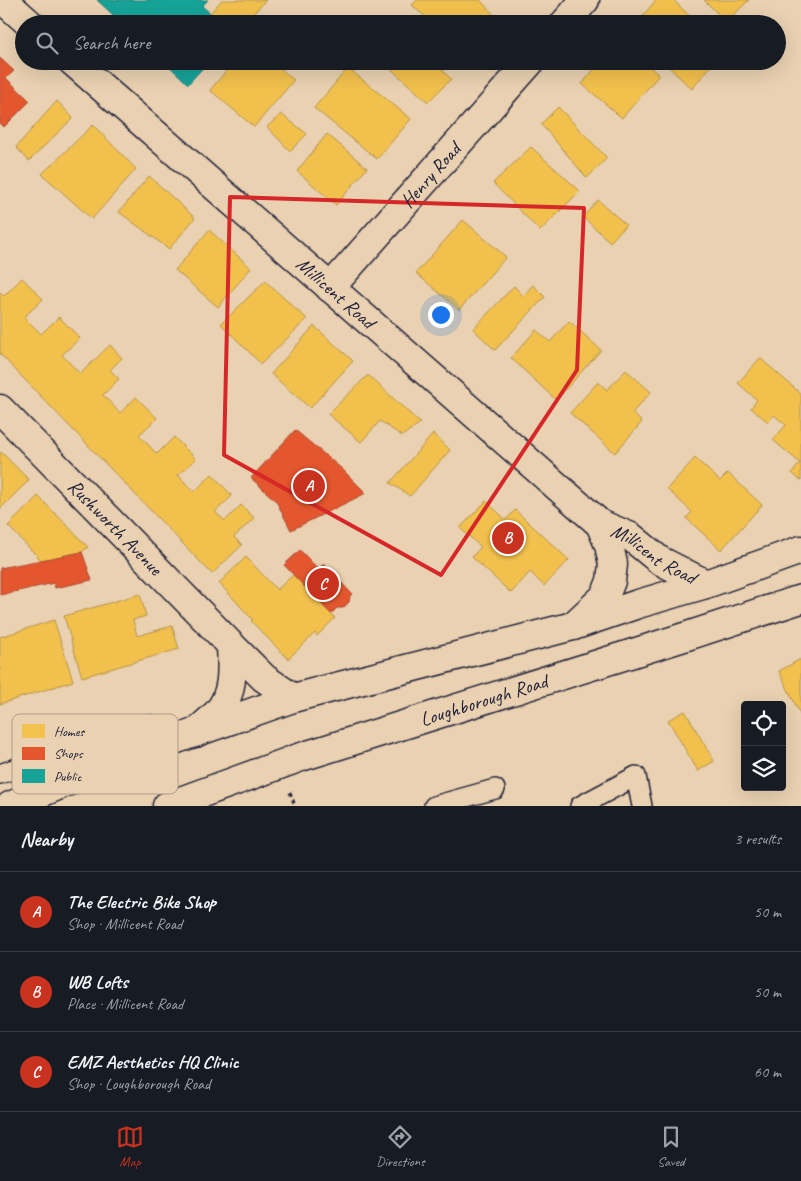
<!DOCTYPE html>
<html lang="en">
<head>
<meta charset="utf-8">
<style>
	:root { --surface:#171b24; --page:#20242c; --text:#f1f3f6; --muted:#9ea1a6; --line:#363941; --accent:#c8321e }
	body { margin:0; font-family:Caveat,sans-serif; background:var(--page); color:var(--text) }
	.controls { position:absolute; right:15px; bottom:15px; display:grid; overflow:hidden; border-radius:5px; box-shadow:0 5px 20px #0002 }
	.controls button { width:45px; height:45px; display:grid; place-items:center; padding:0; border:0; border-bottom:1px solid var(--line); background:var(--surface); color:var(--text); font:25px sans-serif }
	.you { position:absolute; left:440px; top:314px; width:18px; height:18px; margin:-12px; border:4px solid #fff; border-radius:50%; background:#1a73e8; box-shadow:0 0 0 8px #1a73e833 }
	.badge { display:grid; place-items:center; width:32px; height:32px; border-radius:50%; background:var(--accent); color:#fff; font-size:16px; font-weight:700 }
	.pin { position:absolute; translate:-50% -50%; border:2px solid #fff; box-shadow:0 1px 5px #0006 }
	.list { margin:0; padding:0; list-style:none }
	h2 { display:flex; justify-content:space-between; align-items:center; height:65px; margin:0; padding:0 20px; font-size:21px }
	h2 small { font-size:16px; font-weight:400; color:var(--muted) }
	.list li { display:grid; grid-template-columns:32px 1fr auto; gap:15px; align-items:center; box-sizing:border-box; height:80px; padding:0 20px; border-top:1px solid var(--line) }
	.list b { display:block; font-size:19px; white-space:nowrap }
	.list p { margin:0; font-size:16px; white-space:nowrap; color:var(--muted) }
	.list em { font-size:16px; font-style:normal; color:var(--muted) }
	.icon { flex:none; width:28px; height:28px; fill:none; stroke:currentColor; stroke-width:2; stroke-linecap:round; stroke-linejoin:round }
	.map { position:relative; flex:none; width:801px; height:806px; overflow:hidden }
	.search { position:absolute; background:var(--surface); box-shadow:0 5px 20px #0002; left:15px; right:15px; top:15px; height:55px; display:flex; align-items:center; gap:12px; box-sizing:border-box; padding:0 18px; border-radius:28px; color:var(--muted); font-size:19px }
	.sheet { height:305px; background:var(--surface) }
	nav { display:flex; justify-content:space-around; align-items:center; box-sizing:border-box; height:70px; border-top:1px solid var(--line); background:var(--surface); font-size:14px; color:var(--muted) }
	nav a { display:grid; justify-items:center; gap:2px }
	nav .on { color:var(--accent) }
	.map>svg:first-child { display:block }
	.homes { fill:#f2c14e; stroke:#b49148 }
	.shops { fill:#e4572e; stroke:#aa4732 }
	.public { fill:#17a398; stroke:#1a7c7c }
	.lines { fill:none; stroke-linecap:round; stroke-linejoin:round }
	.lane-casing { stroke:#22223b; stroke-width:22 }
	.street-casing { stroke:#22223b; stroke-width:31 }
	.primary-casing { stroke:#22223b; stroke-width:31 }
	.path { stroke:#22223b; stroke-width:3; stroke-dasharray:4 4; stroke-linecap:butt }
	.lane { stroke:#e9d1b1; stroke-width:19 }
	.street { stroke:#e9d1b1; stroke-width:28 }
	.primary { stroke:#e9d1b1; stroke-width:28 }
	.marked { fill:none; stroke:#d62828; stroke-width:4; stroke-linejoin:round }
	.labels { text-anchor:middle; stroke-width:5; stroke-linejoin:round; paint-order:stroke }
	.street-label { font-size:20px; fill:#22223b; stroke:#e9d1b1 }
	.key { fill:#e9d1b1; stroke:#ad9c8e; stroke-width:1 }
	.key-label { font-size:14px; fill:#22223b }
</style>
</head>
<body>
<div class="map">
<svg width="801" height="806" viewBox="0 0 801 806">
	<rect width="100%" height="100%" fill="#e9d1b1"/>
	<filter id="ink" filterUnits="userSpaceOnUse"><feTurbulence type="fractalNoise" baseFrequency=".02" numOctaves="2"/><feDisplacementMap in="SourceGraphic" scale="10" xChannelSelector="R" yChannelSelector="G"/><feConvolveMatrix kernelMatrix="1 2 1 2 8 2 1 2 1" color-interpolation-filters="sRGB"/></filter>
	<g filter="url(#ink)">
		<path class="homes" d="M 222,0 L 266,0 L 244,24 L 222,24 L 210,13 Z
			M 417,0 L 480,0 L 499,20 L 495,24 L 433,24 L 412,5 Z
			M 656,0 L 673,0 L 698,24 L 636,24 Z
			M 704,0 L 749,0 L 726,22 Z
			M 235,61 L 272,61 L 294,80 L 254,127 L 210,90 Z
			M 382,61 L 434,61 L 451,79 L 428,102 Z
			M 601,61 L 643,61 L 659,75 L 622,118 L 582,84 Z
			M 662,61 L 715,61 L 692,89 Z
			M 348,68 L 411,119 L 377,159 L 314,108 Z
			M 57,101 L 73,118 L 29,161 L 16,147 Z
			M 558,107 L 607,158 L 587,178 L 541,124 Z
			M 281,114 L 307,134 L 290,151 L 267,127 Z
			M 93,125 L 136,169 L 92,219 L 42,174 Z
			M 327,134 L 367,168 L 336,205 L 297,171 Z
			M 531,147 L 580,191 L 540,231 L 493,183 Z
			M 149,176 L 195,218 L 169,249 L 119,212 Z
			M 598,200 L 626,225 L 610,242 L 583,217 Z
			M 463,220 L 506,257 L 459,310 L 416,273 Z
			M 209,230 L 251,268 L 218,307 L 175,270 Z
			M 22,278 L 43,299 L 24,317 L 41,334 L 59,317 L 80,338 L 62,355 L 80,374 L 110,345 L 122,358 L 110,370 L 119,379 L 103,395 L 120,413 L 136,397 L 157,418 L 139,435 L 157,454 L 174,437 L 196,459 L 178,475 L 194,492 L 212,474 L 232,496 L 215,512 L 225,521 L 241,505 L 254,518 L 234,537 L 242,545 L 212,574 L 0,354 L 0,292 L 4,296 Z
			M 265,281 L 307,319 L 261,364 L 221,324 Z
			M 533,285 L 545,297 L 495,350 L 473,329 L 514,286 L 523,296 Z
			M 569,321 L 601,350 L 556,400 L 511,358 L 536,330 L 550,342 Z
			M 314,326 L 353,361 L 310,408 L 271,374 Z
			M 760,358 L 801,394 L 801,481 L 792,473 L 800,463 L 773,440 L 786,425 L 774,415 L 768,422 L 751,408 L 757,400 L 738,383 Z
			M 626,370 L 651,392 L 632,413 L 642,422 L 615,453 L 570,413 L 598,382 L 607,390 Z
			M 368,375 L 420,423 L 402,436 L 380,421 L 361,442 L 328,414 Z
			M 433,434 L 450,450 L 410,496 L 390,483 Z
			M 1,452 L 29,480 L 0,509 L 0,454 Z
			M 695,458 L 720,481 L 728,473 L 762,505 L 721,550 L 686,518 L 692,512 L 667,489 Z
			M 38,496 L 88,547 L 82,552 L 41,560 L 8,526 Z
			M 486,501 L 506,520 L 515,510 L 569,560 L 544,586 L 530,572 L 511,593 L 472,557 L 481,547 L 460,528 Z
			M 246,557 L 277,590 L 293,575 L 335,618 L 317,636 L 315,633 L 288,659 L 251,621 L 253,620 L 219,583 Z
			M 140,594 L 146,616 L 133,620 L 137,636 L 172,626 L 179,649 L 82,677 L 64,616 Z
			M 54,620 L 73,681 L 0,704 L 0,637 Z
			M 801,659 L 801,716 L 779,671 Z
			M 685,711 L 714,761 L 698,771 L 668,720 Z"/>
		<path class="shops" d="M 0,58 L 14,71 L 6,78 L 30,101 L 4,127 L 0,123 Z
			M 295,430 L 342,469 L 366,493 L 291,530 L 276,501 L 251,478 Z
			M 300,550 L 318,569 L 324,564 L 352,594 L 350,596 L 349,602 L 343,608 L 337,608 L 331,614 L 284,565 Z
			M 82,552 L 92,580 L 55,588 L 54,583 L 0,595 L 0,568 Z"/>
		<path class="public" d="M 97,0 L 208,0 L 202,6 L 222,24 L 123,24 Z
			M 164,61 L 209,61 L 188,84 Z"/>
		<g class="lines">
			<defs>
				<path id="lane" d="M 0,774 L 71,748 L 151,725 L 177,739
					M 434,806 L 495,789
					M 580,806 L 636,776 L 642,806"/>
				<g id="street">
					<path d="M 3,0 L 30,24"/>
					<path d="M 564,24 L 585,0"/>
					<path id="s1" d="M 72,61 L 600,524 L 631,537 L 659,560 L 706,584"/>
					<path id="s2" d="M 330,288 L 531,61"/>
					<path id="s3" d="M 0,409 L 231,645 L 264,678 L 293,698"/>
					<path d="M 573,626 L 605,596 L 611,581 L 613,564 L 609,545 L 600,524"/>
					<path d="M 195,733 C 203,726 212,719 219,711 C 234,692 232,668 231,645"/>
				</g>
				<g id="primary">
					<path d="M 10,806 L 81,776 L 177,739 L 293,698 L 573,626 L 638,604 L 706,584 L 801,550"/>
					<path id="s4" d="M 167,806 L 301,757 L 681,638 L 801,599"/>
				</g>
			</defs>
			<use href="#lane" class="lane-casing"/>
			<use href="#street" class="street-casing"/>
			<use href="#primary" class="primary-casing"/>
			<path class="path" d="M 38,61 L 43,66
				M 290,792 L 295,806"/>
			<use href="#lane" class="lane"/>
			<use href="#street" class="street"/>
			<use href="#primary" class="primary"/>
		</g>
	</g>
	<path class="marked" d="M 230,197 L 584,208 L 577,370 L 441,575 L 224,455 Z"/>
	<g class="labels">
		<g class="street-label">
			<text dy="7" stroke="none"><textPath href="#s2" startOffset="151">Henry Road</textPath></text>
			<text dy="7" stroke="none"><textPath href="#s1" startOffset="351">Millicent Road</textPath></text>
			<text dy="7" stroke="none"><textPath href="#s3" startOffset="165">Rushworth Avenue</textPath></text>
			<text dy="7" stroke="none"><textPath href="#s1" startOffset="764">Millicent Road</textPath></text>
			<text dy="7" stroke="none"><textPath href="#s4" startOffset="334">Loughborough Road</textPath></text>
		</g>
	</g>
	<rect x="12" y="714" width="166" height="80" rx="8" class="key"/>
	<rect x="22" y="724" width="23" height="14" fill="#f2c14e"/>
	<rect x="22" y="747" width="23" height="13" fill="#e4572e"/>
	<rect x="22" y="769" width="23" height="14" fill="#17a398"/>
	<g class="key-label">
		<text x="54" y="736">Homes</text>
		<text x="54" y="758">Shops</text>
		<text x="54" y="781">Public</text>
	</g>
</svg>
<div class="controls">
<button><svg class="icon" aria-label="locate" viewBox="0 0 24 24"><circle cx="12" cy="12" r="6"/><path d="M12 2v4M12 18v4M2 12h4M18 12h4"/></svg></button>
<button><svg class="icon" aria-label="layers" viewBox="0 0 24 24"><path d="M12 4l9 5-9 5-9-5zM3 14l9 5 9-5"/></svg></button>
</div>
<div class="you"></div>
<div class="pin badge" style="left:309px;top:486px">A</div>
<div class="pin badge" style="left:508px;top:538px">B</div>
<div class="pin badge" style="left:323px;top:584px">C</div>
<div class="search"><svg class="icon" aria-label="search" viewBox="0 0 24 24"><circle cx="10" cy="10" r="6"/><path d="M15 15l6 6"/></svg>Search here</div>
</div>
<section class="sheet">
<h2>Nearby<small>3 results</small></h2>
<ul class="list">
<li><span class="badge">A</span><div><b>The Electric Bike Shop</b><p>Shop · Millicent Road</p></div><em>50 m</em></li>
<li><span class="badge">B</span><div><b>WB Lofts</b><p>Place · Millicent Road</p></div><em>50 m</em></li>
<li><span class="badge">C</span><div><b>EMZ Aesthetics HQ Clinic</b><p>Shop · Loughborough Road</p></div><em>60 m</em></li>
</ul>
</section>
<nav>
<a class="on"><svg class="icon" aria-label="map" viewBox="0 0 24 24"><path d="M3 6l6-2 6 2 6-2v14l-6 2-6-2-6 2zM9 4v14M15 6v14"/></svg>Map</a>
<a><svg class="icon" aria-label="directions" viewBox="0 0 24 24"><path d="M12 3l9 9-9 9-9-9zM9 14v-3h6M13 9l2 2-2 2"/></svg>Directions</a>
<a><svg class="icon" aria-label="saved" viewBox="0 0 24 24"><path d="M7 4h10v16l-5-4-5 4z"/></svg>Saved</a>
</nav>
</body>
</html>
